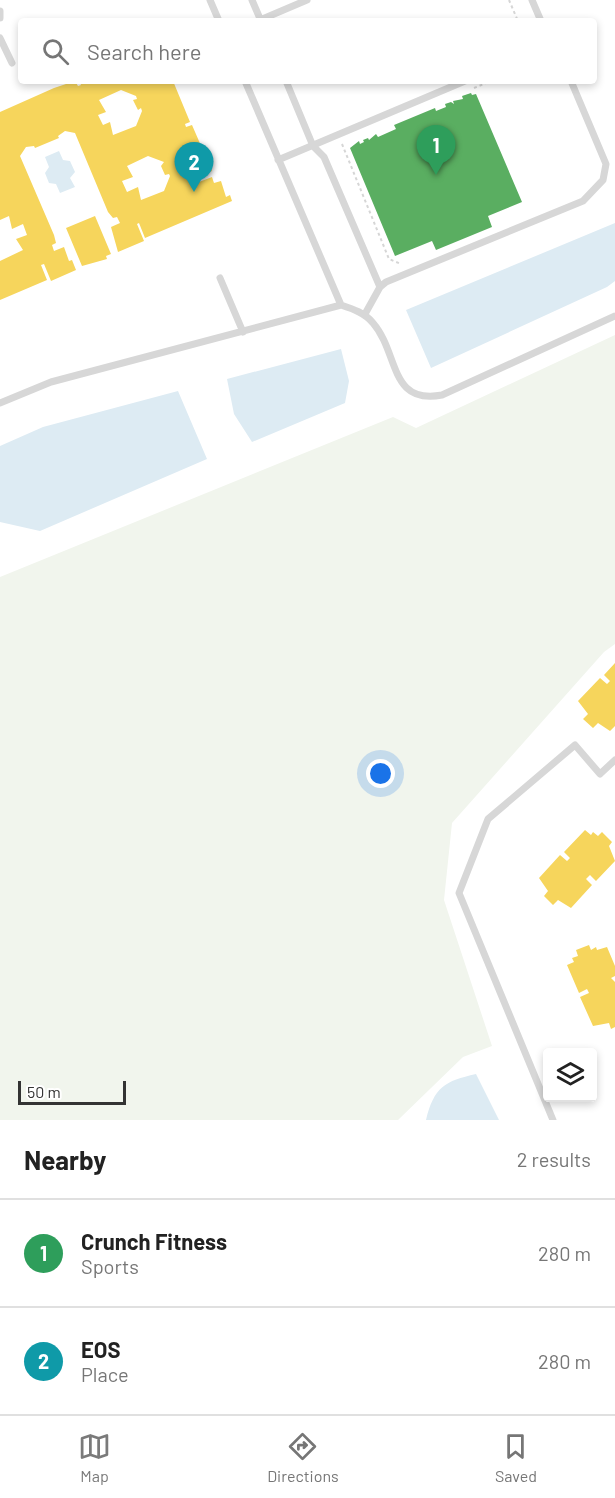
<!DOCTYPE html>
<html lang="en">
<head>
<meta charset="utf-8">
<style>
	:root { --surface:#fff; --page:#f6f6f6; --text:#222; --muted:#767676; --line:#e0e0e0; --accent:#7a7a7a }
	body { margin:0; font-family:Barlow,sans-serif; background:var(--page); color:var(--text) }
	.controls { position:absolute; right:18px; bottom:18px; display:grid; overflow:hidden; border-radius:6px; box-shadow:0 3px 9px #0003 }
	.controls button { width:54px; height:54px; display:grid; place-items:center; padding:0; border:0; border-bottom:2px solid var(--line); background:var(--surface); color:var(--text); font:30px sans-serif }
	.scale { position:absolute; left:18px; bottom:15px; width:108px; box-sizing:border-box; padding-left:6px; border:3px solid #333; border-top:0; font-size:16px; line-height:21px; white-space:nowrap; color:#333; -webkit-text-stroke:4px #fff; paint-order:stroke }
	.you { position:absolute; left:381px; top:774px; width:21px; height:21px; margin:-15px; border:4px solid #fff; border-radius:50%; background:#1a73e8; box-shadow:0 0 0 9px #1a73e833 }
	.badge { display:grid; place-items:center; width:39px; height:39px; border-radius:50%; background:var(--accent); color:#fff; font-size:20px; font-weight:700 }
	.pin { position:absolute; translate:-50% -50px; filter:drop-shadow(0 2px 3px #0008) }
	.pin::after { content:''; position:absolute; top:32px; width:21px; height:18px; background:inherit; clip-path:polygon(0 0,100% 0,50% 100%) }
	.list { margin:0; padding:0; list-style:none }
	h2 { display:flex; justify-content:space-between; align-items:center; height:78px; margin:0; padding:0 24px; font-size:26px }
	h2 small { font-size:20px; font-weight:400; color:var(--muted) }
	.list li { display:grid; grid-template-columns:39px 1fr auto; gap:18px; align-items:center; box-sizing:border-box; height:108px; padding:0 24px; border-top:2px solid var(--line) }
	.list b { display:block; font-size:22px; white-space:nowrap }
	.list p { margin:0; font-size:20px; white-space:nowrap; color:var(--muted) }
	.list em { font-size:20px; font-style:normal; color:var(--muted) }
	.icon { flex:none; width:33px; height:33px; fill:none; stroke:currentColor; stroke-width:2; stroke-linecap:round; stroke-linejoin:round }
	.map { position:relative; flex:none; width:615px; height:1120px; overflow:hidden }
	.search { position:absolute; background:var(--surface); box-shadow:0 3px 9px #0003; left:18px; right:18px; top:18px; height:66px; display:flex; align-items:center; gap:15px; box-sizing:border-box; padding:0 21px; border-radius:6px; color:var(--muted); font-size:22px }
	.sheet { height:294px; background:var(--surface) }
	nav { display:flex; justify-content:space-around; align-items:center; box-sizing:border-box; height:84px; border-top:2px solid var(--line); background:var(--surface); font-size:16px; color:var(--muted) }
	nav a { display:grid; justify-items:center; gap:3px }
	nav .on { color:var(--accent) }
	.map>svg:first-child { display:block }
	.green { fill:#f1f5ed }
	.water { fill:#ddebf3 }
	.homes { fill:#f6d55c; fill-rule:evenodd }
	.public { fill:#5aae61 }
	.lines { fill:none; stroke-linecap:round; stroke-linejoin:round }
	.path { stroke:#d6d6d6; stroke-width:2; stroke-dasharray:3 3; stroke-linecap:butt }
	.lane { stroke:#d7d7d7; stroke-width:7 }
</style>
</head>
<body>
<div class="map">
<svg width="615" height="1120" viewBox="0 0 615 1120">
	<rect width="100%" height="100%" fill="#fff"/>
	<path class="green" d="M 615,335 L 615,644 L 604,652 L 452,823 L 444,900 L 492,1046 L 463,1057 L 398,1120 L 0,1120 L 0,577 L 393,417 L 416,428 Z"/>
	<path class="water" d="M 59,151 L 63,160 L 70,161 L 75,172 L 70,178 L 75,187 L 60,193 L 56,184 L 49,183 L 45,173 L 49,167 L 45,157 Z
		M 615,223 L 615,281 L 607,287 L 431,368 L 406,310 Z
		M 341,349 L 349,381 L 345,403 L 252,442 L 234,414 L 227,379 Z
		M 178,391 L 207,459 L 40,531 L 0,522 L 0,446 L 43,427 Z
		M 476,1074 L 499,1120 L 426,1120 C 434,1087 445,1081 476,1074 Z"/>
	<path class="homes" d="M 75,81 L 78,86 L 81,85 L 79,81 L 173,81 L 190,122 L 185,124 L 186,127 L 192,125 L 212,171 L 197,177 L 199,182 L 212,177 L 214,183 L 221,181 L 226,197 L 230,195 L 232,201 L 145,238 L 139,223 L 137,224 L 144,241 L 118,252 L 111,227 L 120,223 L 117,217 L 113,218 L 108,212 L 75,133 L 65,131 L 58,136 L 59,138 L 35,148 L 34,146 L 26,147 L 20,156 L 54,235 L 56,243 L 52,245 L 54,251 L 64,247 L 69,261 L 72,260 L 76,270 L 51,281 L 44,264 L 41,265 L 47,280 L 0,300 L 0,261 L 23,250 L 16,239 L 27,235 L 23,224 L 12,229 L 9,216 L 0,220 L 0,112 L 54,88 ZM 121,90 L 136,96 L 137,99 L 133,100 L 138,110 L 141,108 L 142,111 L 136,126 L 113,135 L 110,122 L 103,125 L 98,115 L 106,112 L 99,100 ZM 148,156 L 164,162 L 161,166 L 165,175 L 169,174 L 170,176 L 164,191 L 141,200 L 138,187 L 127,192 L 122,181 L 133,177 L 127,166 Z
		M 95,216 L 111,254 L 106,256 L 107,259 L 82,266 L 66,228 Z
		M 615,663 L 615,726 L 610,731 L 598,723 L 593,728 L 583,719 L 588,714 L 578,701 L 600,678 L 607,684 L 610,681 L 604,675 Z
		M 585,830 L 591,835 L 593,832 L 598,836 L 602,832 L 612,842 L 609,846 L 615,861 L 596,881 L 590,875 L 586,879 L 592,885 L 571,908 L 558,900 L 553,905 L 544,896 L 548,891 L 539,878 L 560,855 L 567,861 L 570,858 L 564,852 Z
		M 589,945 L 591,950 L 596,947 L 597,950 L 607,947 L 615,966 L 615,976 L 611,978 L 615,982 L 615,1027 L 611,1029 L 609,1023 L 593,1026 L 580,997 L 589,993 L 587,989 L 579,993 L 567,965 L 574,962 L 572,958 L 578,956 L 576,950 Z"/>
	<path class="public" d="M 471,93 L 472,95 L 476,94 L 522,202 L 488,216 L 492,227 L 436,250 L 432,241 L 395,256 L 350,148 L 359,141 L 360,144 L 364,142 L 363,140 L 368,138 L 369,140 L 376,134 L 378,137 L 396,129 L 394,125 L 435,108 L 436,111 L 446,107 L 445,104 L 451,102 L 454,104 L 453,101 L 463,99 L 462,96 Z"/>
	<g class="lines">
		<path class="path" d="M 509,0 L 518,21
			M 474,88 L 491,81
			M 342,144 L 389,259 L 401,264"/>
		<path class="lane" d="M 210,0 L 219,21
			M 252,0 L 261,21
			M 532,0 L 541,21
			M 0,11 L 0,18
			M 260,20 L 307,0
			M 0,38 L 12,63
			M 245,81 L 341,305
			M 286,81 L 313,146 L 324,157 L 380,287
			M 278,160 L 465,81
			M 220,278 L 243,332
			M 365,314 L 380,287 L 386,282 L 583,201 L 603,180 L 606,164 L 571,81
			M 0,403 L 51,382 L 341,305 C 353,309 365,313 373,323 C 399,353 389,405 442,395 L 615,316
			M 553,1120 L 459,893 L 488,819 L 575,745 L 600,774 L 615,760"/>
	</g>
</svg>
<div class="controls">
<button><svg class="icon" aria-label="layers" viewBox="0 0 24 24"><path d="M12 4l9 5-9 5-9-5zM3 14l9 5 9-5"/></svg></button>
</div>
<div class="scale">50 m</div>
<div class="you"></div>
<div class="pin badge" style="left:436px;top:175px;background:#2e9e5b">1</div>
<div class="pin badge" style="left:194px;top:192px;background:#0f9aa8">2</div>
<div class="search"><svg class="icon" aria-label="search" viewBox="0 0 24 24"><circle cx="10" cy="10" r="6"/><path d="M15 15l6 6"/></svg>Search here</div>
</div>
<section class="sheet">
<h2>Nearby<small>2 results</small></h2>
<ul class="list">
<li><span class="badge" style="background:#2e9e5b">1</span><div><b>Crunch Fitness</b><p>Sports</p></div><em>280 m</em></li>
<li><span class="badge" style="background:#0f9aa8">2</span><div><b>EOS</b><p>Place</p></div><em>280 m</em></li>
</ul>
</section>
<nav>
<a class="on"><svg class="icon" aria-label="map" viewBox="0 0 24 24"><path d="M3 6l6-2 6 2 6-2v14l-6 2-6-2-6 2zM9 4v14M15 6v14"/></svg>Map</a>
<a><svg class="icon" aria-label="directions" viewBox="0 0 24 24"><path d="M12 3l9 9-9 9-9-9zM9 14v-3h6M13 9l2 2-2 2"/></svg>Directions</a>
<a><svg class="icon" aria-label="saved" viewBox="0 0 24 24"><path d="M7 4h10v16l-5-4-5 4z"/></svg>Saved</a>
</nav>
</body>
</html>
